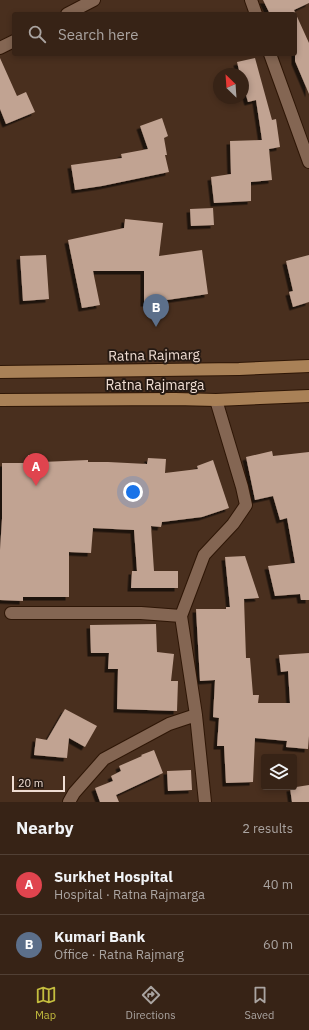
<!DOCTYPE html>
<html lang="en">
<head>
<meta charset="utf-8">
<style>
	:root { --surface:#372316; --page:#3e2b1f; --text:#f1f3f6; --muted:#aaa4a1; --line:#514035; --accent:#c4bd3e }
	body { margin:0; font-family:"IBM Plex Sans",sans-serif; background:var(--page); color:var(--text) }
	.controls { position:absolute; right:12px; bottom:12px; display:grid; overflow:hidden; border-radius:4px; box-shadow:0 2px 6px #0003 }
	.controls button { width:36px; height:36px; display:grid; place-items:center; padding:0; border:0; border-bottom:1px solid var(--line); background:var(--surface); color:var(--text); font:20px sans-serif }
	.compass { position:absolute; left:213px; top:68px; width:36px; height:36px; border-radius:50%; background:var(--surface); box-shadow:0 2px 6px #0003; rotate:335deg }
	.scale { position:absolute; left:12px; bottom:10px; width:53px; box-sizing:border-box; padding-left:4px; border:2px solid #efddd3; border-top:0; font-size:11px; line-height:14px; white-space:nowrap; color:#efddd3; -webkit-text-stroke:3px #261a13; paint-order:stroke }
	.you { position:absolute; left:133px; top:492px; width:14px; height:14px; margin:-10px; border:3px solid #fff; border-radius:50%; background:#1a73e8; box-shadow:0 0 0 6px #1a73e833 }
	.badge { display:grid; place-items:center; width:26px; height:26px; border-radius:50%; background:var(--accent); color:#fff; font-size:13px; font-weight:700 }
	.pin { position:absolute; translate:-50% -33px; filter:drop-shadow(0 1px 2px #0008) }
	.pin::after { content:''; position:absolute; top:21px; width:14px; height:12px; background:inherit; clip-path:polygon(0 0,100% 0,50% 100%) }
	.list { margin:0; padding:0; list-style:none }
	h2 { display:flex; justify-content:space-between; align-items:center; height:52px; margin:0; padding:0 16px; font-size:17px }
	h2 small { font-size:13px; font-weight:400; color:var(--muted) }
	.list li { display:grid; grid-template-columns:26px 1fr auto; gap:12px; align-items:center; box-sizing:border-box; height:60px; padding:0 16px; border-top:1px solid var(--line) }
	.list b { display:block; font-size:15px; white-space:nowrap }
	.list p { margin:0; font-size:13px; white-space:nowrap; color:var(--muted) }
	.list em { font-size:13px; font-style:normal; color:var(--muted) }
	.icon { flex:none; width:22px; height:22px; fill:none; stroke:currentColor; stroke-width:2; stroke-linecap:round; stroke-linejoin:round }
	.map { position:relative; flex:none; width:309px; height:802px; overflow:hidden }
	.search { position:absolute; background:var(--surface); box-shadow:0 2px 6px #0003; left:12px; right:12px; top:12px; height:44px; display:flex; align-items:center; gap:10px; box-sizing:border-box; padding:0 14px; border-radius:4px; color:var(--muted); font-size:15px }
	.sheet { height:172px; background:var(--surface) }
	nav { display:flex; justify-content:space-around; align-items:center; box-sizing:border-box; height:56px; border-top:1px solid var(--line); background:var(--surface); font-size:11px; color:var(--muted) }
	nav a { display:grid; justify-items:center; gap:2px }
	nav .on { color:var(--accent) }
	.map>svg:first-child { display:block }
	.building { fill:#c1a392; filter:url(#shadow) }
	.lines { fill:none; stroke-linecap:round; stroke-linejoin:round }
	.street-casing { stroke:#2e1606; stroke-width:14 }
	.primary-casing { stroke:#2e1606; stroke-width:14 }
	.street { stroke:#846653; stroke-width:12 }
	.primary { stroke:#a98157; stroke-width:12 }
	.labels { text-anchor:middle; stroke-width:4; stroke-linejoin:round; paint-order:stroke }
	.street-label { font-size:14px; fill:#efddd3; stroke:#261a13 }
</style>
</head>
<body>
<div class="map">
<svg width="309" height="802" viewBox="0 0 309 802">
	<defs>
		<filter id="shadow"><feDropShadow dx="-3.5" dy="3.5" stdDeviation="0" flood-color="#0009"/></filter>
	</defs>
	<rect width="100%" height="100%" fill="#492f1e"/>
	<path class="building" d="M 263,0 L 309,0 L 309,3 L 294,10 L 309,43 L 309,94 L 295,61 L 295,14 L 270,14 Z
		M 0,58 L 17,96 L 26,92 L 35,112 L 6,124 L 0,109 Z
		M 255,58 L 272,120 L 276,119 L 280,147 L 269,149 L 272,180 L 251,182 L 251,201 L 214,203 L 211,177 L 231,174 L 230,141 L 262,140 L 256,100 L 248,102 L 243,85 L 243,74 L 240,74 L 237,62 Z
		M 162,118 L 168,136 L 164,138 L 167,155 L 165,155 L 169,172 L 102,186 L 75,190 L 71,165 L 122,158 L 121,154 L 148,149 L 140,126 Z
		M 213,208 L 214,225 L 191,226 L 190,209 Z
		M 125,219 L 163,223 L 159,256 L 202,250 L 208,294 L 167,300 L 167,304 L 144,303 L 144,271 L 93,271 L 100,305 L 82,308 L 68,240 L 124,228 Z
		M 46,255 L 49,299 L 23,301 L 20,256 Z
		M 309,255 L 309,302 L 293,307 L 289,292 L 293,291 L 286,261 Z
		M 272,451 L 273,456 L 309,452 L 309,600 L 301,600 L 300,594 L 275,596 L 268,566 L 295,563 L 287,518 L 280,520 L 273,496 L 255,500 L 246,457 Z
		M 28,455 L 42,455 L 42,462 L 88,460 L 88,462 L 108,462 L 147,464 L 148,458 L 166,459 L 165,473 L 198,469 L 197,466 L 213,460 L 229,508 L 202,517 L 162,522 L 161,527 L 151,526 L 154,571 L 178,571 L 178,588 L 131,588 L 132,571 L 137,571 L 134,530 L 93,528 L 91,553 L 69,552 L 69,597 L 23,597 L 23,601 L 0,600 L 0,550 L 2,519 L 2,463 L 28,463 Z
		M 245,556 L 259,598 L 244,599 L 246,658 L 250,658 L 253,695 L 259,695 L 258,703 L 290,703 L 288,671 L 281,672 L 279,655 L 309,653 L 309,736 L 308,749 L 286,747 L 287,741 L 255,738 L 253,782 L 226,783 L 224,746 L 217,746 L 219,718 L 213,717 L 215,680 L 200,681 L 196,609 L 226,609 L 226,607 L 230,607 L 225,557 Z
		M 156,624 L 157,652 L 174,654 L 171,681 L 178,681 L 177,711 L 117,709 L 118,669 L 108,669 L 109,653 L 91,653 L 90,625 Z
		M 65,709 L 97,726 L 85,747 L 69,738 L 67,758 L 34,755 L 36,738 L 47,740 Z
		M 154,750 L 163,773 L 116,795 L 119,802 L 100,802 L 95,788 L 113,781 L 111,776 L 121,771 L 119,766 L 142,756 L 141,755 Z
		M 191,770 L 192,790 L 168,791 L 167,771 Z
		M 309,785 L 309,802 L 292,802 L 290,788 Z"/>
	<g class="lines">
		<defs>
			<path id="street" d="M 251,0 L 256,14
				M 67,14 L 94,0
				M 0,48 L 14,41
				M 270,54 L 309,162
				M 11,613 L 141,613 L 181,616
				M 69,802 L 74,793 L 104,759 L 169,724 L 196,715
				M 205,802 L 196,715 L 181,616 L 204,555 L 233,524 L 246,505 L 242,487 L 216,400"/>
			<path id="primary" d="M 0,372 L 239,369 L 309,366
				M 0,400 L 175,399 L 216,400 L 309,396"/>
		</defs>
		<use href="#street" class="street-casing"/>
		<use href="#primary" class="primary-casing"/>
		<use href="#street" class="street"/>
		<use href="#primary" class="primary"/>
	</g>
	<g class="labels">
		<g class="street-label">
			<text transform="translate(154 355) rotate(-1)" y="5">Ratna Rajmarg</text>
			<text x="155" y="390">Ratna Rajmarga</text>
		</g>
	</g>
</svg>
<div class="controls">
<button><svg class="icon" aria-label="layers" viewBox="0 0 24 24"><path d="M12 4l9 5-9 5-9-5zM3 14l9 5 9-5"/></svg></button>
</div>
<svg class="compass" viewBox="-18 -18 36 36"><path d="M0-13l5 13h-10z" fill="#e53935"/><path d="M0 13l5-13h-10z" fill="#aaa4a1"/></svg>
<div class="scale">20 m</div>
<div class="you"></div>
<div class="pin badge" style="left:36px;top:486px;background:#e0444e">A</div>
<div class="pin badge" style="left:156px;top:327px;background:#5c6f8a">B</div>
<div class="search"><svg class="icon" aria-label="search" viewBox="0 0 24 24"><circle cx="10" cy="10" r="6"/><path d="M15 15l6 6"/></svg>Search here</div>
</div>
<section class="sheet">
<h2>Nearby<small>2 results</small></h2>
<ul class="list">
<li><span class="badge" style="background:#e0444e">A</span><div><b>Surkhet Hospital</b><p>Hospital · Ratna Rajmarga</p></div><em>40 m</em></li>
<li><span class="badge" style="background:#5c6f8a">B</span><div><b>Kumari Bank</b><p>Office · Ratna Rajmarg</p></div><em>60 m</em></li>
</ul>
</section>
<nav>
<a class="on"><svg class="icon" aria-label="map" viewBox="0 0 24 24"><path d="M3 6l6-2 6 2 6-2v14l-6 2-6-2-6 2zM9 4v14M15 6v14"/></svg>Map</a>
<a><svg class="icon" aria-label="directions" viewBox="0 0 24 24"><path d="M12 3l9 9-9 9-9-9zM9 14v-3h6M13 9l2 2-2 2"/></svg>Directions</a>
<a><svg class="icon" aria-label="saved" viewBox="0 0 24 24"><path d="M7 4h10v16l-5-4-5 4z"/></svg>Saved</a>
</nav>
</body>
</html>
